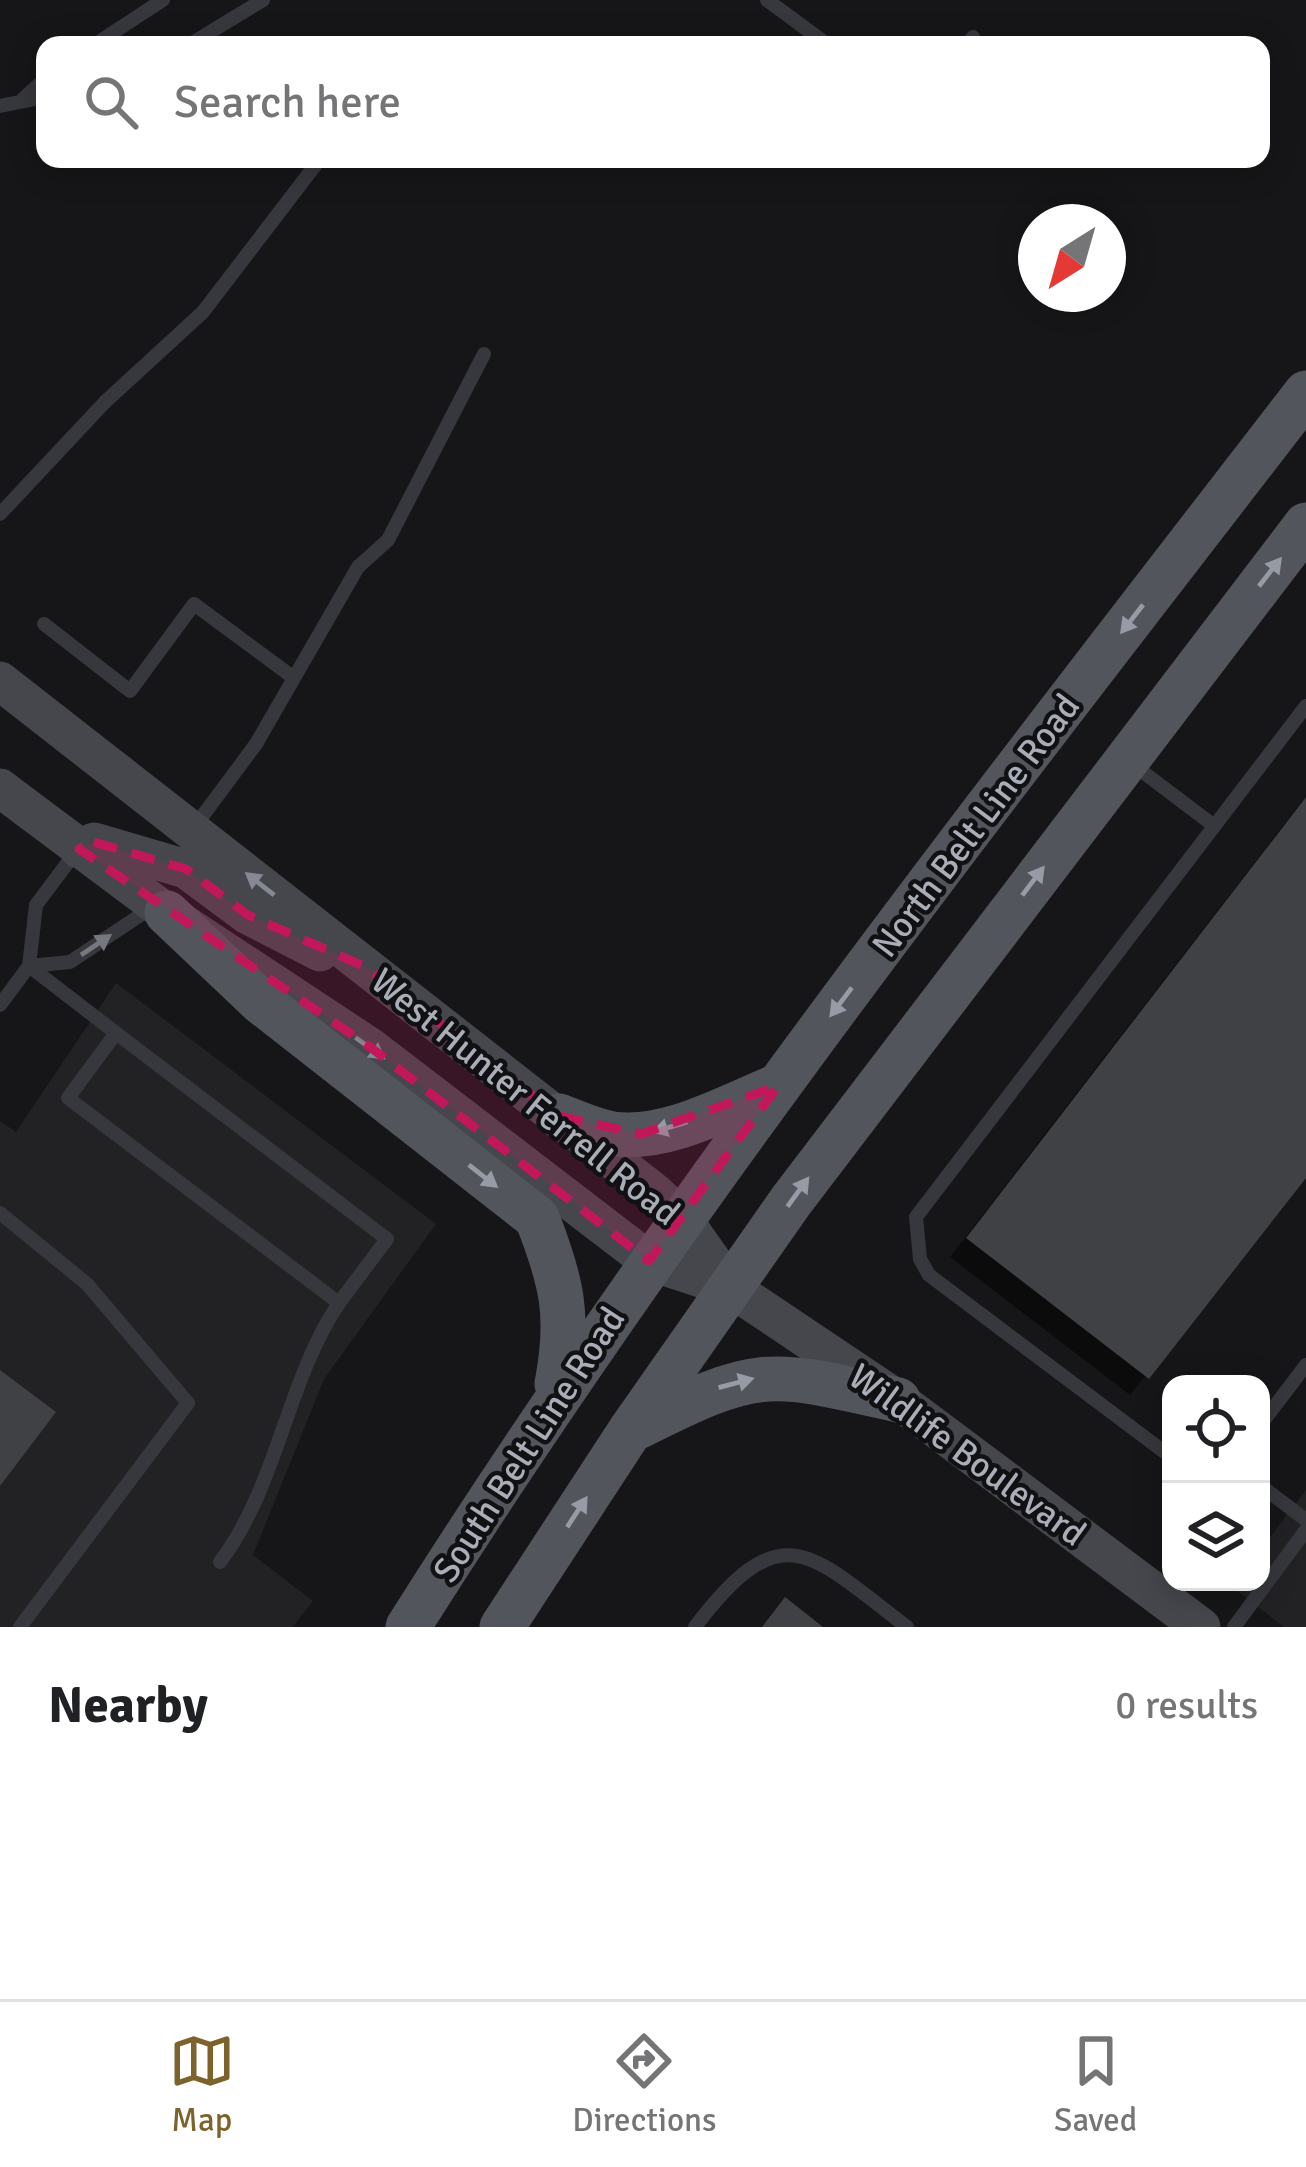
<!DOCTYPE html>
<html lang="en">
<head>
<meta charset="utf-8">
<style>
	:root { --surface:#fff; --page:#f6f6f6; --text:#202124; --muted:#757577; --line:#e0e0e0; --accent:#7e622b }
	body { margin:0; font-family:Signika,sans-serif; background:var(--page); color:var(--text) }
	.controls { position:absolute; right:36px; bottom:36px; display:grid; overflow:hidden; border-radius:24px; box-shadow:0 6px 30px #0003 }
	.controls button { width:108px; height:108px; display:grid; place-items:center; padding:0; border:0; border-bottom:3px solid var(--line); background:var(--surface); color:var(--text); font:60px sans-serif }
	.compass { position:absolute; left:1018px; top:204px; width:108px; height:108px; border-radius:50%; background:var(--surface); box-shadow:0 6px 30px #0003; rotate:217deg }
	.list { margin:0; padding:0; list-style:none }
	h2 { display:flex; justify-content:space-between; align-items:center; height:156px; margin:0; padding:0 48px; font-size:51px }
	h2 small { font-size:39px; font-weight:400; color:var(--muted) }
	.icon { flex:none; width:66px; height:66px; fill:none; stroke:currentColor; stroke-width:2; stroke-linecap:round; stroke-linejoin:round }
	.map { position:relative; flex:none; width:1306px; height:1627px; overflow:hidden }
	.search { position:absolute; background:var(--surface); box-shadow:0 6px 30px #0003; left:36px; right:36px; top:36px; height:132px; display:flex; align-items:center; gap:30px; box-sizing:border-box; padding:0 42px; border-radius:24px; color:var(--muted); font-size:45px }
	.sheet { height:372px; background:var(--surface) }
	nav { display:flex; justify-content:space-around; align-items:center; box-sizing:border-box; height:168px; border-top:3px solid var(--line); background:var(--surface); font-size:33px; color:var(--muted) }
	nav a { display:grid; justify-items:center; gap:6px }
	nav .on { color:var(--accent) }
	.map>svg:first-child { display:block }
	.built { fill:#222225 }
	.shadow { fill:#0007 }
	.building { fill:#404145 }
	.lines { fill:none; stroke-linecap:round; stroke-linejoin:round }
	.lane { stroke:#37383d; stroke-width:14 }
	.secondary { stroke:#45474d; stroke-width:39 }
	.primary { stroke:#53555c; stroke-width:45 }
	.oneway { fill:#979ba6 }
	.oneway2 { fill:#858993 }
	.oneway3 { fill:#757881 }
	.marked { fill:#c2185b; fill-opacity:0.2; stroke:#c2185b; stroke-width:9; stroke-dasharray:24 15; stroke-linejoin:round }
	.labels { text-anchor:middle; stroke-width:9; stroke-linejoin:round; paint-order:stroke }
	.street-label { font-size:36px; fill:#a8adb8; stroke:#111113 }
</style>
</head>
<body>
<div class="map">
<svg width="1306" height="1627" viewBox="0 0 1306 1627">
	<rect width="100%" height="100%" fill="#161618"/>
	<path class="built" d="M 116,983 L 436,1224 L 324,1379 L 253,1555 L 313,1601 L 293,1627 L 0,1627 L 0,1121 L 16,1132 Z
		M 1306,1490 L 1306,1627 L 1284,1627 L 1232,1587 L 1235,1582 L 1261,1582 L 1261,1549 Z"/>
	<path class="shadow" d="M 1306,796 L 1306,1173 L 1130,1395 L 950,1257 Z"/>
	<path class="building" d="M 1306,797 L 1306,1178 L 1149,1379 L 966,1238 Z
		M 0,1370 L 56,1412 L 0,1486 Z
		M 785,1597 L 823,1627 L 762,1627 Z"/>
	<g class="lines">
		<path class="lane" d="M 767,0 L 828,45
			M 94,45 L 163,0
			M 189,45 L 263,0
			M 967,45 L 973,37
			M 22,100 L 45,79
			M 0,106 L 45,97
			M 0,514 L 105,402 L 203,312 L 320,159
			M 44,624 L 130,691 L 194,604 L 294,678
			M 1131,763 L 1213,825
			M 195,826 L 256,744 L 358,567 L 388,540 L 484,354
			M 29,966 L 116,1033 L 68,1098 L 339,1303 C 286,1382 278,1485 220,1562
			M 29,966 L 70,962 L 151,908
			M 0,1005 L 29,966 L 36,905 L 75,853
			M 116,1033 L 387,1239 L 339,1303
			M 0,1213 L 87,1284 L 188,1403 L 20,1627
			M 1261,1424 L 1306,1365
			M 1171,1457 L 929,1275 L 920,1259 L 916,1217 L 1306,706
			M 1261,1486 L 1306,1520
			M 695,1627 C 782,1512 810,1553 907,1627
			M 1234,1627 L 1306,1530"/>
		<path class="secondary" d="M 0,681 L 654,1192 L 681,1217 L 731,1288
			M 0,788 L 167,913 L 370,1047 L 649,1261 L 731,1288 L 898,1400 L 1201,1627
			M 79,849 L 94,842 L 186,869 L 248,915 L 320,952"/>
		<path class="primary" d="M 167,913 L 261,1002 L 537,1218 C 562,1282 570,1316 557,1384
			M 559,1116 C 576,1122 595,1131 613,1134 C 669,1141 728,1106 778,1086
			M 638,1427 C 759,1366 767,1370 898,1400
			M 408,1627 C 680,1196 995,796 1306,393
			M 502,1627 L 630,1431 L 791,1201 L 1306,525"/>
	</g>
	<defs><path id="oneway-solid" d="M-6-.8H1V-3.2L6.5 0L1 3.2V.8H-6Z" transform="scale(3)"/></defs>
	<g class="oneway">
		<use href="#oneway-solid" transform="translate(1270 572) rotate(-52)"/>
		<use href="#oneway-solid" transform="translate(1132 619) rotate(128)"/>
		<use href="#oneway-solid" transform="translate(1033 881) rotate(-53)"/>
		<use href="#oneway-solid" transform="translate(841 1002) rotate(127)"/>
		<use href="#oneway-solid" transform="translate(670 1127) rotate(164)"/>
		<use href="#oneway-solid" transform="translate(483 1176) rotate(38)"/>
		<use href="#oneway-solid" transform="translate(798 1192) rotate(-54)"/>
		<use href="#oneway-solid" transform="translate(736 1383) rotate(-15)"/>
		<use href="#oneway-solid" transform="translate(577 1512) rotate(-57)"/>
	</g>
	<g class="oneway2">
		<use href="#oneway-solid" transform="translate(260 884) rotate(-142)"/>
		<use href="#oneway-solid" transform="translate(370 1048) rotate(36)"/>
	</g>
	<use class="oneway3" href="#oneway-solid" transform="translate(96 945) rotate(-34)"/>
	<path class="marked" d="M 94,842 L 186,869 L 248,915 L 370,969 L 559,1116 L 641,1134 L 778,1086 L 649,1261 L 370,1047 L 79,849 Z"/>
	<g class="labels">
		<g class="street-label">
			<text transform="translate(975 825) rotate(-53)" y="13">North Belt Line Road</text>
			<text transform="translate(526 1096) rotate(39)" y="13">West Hunter Ferrell Road</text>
			<text transform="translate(528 1444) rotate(-57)" y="13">South Belt Line Road</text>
			<text transform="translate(968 1454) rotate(36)" y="13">Wildlife Boulevard</text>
		</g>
	</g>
</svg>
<div class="controls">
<button><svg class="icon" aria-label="locate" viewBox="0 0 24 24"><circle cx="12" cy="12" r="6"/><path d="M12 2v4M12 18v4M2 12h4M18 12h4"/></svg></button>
<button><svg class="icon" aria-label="layers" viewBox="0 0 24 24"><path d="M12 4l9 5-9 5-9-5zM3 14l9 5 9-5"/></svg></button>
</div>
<svg class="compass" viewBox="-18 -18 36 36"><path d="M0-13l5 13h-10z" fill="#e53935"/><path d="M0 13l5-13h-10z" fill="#757577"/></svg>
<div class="search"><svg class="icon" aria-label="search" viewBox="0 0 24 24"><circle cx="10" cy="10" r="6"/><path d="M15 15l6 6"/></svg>Search here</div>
</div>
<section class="sheet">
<h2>Nearby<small>0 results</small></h2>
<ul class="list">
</ul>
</section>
<nav>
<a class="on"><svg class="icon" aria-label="map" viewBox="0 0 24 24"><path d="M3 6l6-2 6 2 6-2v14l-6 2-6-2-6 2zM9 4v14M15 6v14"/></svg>Map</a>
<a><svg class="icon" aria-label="directions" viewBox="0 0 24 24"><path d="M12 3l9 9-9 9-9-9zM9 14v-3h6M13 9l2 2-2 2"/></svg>Directions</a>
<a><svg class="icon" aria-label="saved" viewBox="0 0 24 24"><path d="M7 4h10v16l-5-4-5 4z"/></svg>Saved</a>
</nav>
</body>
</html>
